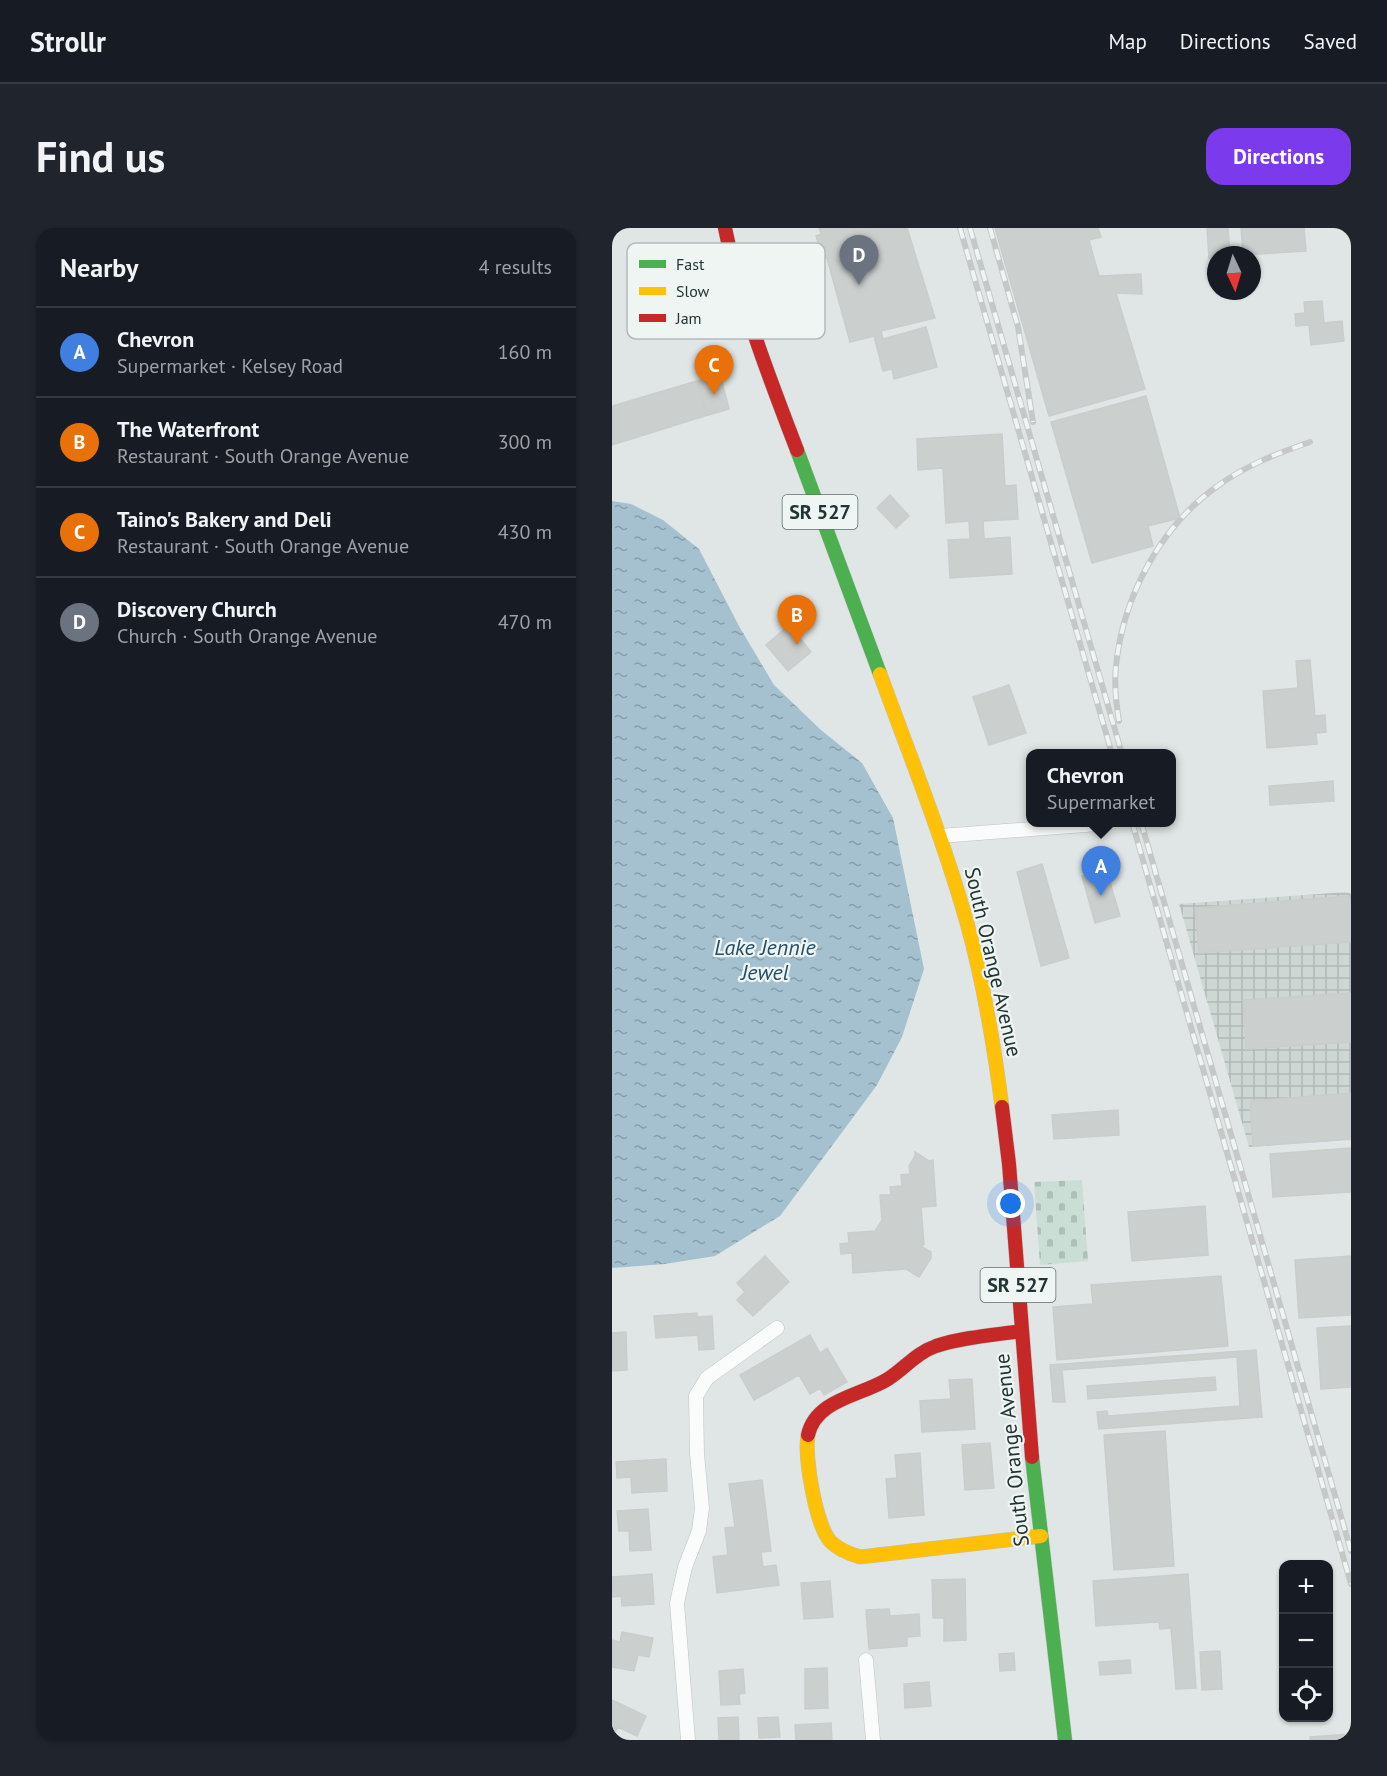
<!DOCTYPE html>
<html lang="en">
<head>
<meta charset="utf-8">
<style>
	:root { --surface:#171b24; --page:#20242c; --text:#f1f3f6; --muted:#9ea1a6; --line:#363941; --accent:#7c3aed }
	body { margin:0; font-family:"PT Sans",sans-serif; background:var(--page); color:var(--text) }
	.controls { position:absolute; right:18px; bottom:18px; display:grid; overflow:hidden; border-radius:12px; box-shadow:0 2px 4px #0004 }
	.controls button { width:54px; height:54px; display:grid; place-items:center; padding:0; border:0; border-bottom:2px solid var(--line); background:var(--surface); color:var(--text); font:30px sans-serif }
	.compass { position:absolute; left:595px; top:18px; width:54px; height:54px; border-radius:50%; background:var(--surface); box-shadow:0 2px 4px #0004; rotate:176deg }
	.you { position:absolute; left:399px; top:976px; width:21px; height:21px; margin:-15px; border:4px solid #fff; border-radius:50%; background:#1a73e8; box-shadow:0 0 0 9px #1a73e833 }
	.badge { display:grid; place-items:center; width:39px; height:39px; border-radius:50%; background:var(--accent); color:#fff; font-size:20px; font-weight:700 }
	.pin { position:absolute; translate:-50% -50px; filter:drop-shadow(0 2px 3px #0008) }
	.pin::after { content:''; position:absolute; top:32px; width:21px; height:18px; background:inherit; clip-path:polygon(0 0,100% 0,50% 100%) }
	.popup { position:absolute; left:414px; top:521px; width:150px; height:78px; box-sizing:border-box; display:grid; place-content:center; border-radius:12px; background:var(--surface); filter:drop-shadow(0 2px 4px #0005); font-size:20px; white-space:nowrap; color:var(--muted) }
	.popup b { font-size:22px; color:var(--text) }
	.popup::after { content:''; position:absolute; left:50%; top:100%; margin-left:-12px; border:12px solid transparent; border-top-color:var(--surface) }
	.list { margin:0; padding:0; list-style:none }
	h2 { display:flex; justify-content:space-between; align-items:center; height:78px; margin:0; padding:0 24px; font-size:26px }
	h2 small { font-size:20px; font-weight:400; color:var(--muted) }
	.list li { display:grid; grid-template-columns:39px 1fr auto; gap:18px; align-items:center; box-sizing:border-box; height:90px; padding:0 24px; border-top:2px solid var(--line) }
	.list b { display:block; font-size:22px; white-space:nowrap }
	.list p { margin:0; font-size:20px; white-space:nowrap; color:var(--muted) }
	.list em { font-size:20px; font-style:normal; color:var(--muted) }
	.icon { flex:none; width:33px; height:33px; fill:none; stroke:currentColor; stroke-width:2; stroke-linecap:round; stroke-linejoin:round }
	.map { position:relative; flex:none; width:739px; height:1512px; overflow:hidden; border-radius:18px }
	header { display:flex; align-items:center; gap:36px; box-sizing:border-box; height:84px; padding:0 30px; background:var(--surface); border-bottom:2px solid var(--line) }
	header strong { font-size:28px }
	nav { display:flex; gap:33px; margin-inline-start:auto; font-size:21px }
	.intro { display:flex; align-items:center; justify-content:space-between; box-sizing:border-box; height:144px; padding:0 36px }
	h1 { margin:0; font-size:42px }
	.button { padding:15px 27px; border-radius:18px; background:var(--accent); color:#fff; font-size:21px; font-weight:700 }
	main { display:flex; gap:36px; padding:0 36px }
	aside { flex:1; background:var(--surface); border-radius:18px; box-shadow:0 2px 4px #0004 }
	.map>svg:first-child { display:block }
	.industrial { fill:url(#industrial-grid) }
	.cemetery { fill:url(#cemetery-stones) }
	.water { fill:url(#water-ripples) }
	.building { fill:#cbcfce; stroke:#c9cecd; stroke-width:1.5 }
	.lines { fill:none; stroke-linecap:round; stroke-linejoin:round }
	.street-casing { stroke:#bdc3c2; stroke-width:15 }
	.fast-casing { stroke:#bdc3c2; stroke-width:15 }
	.slow-casing { stroke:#bdc3c2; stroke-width:15 }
	.jam-casing { stroke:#bdc3c2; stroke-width:15 }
	.street { stroke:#fafbfb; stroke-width:14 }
	.fast { stroke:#4caf50; stroke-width:14 }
	.slow { stroke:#ffc107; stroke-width:14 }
	.jam { stroke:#c62828; stroke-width:14 }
	.rail-casing { stroke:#c6c8c8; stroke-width:6 }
	.rail { stroke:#eef5f3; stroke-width:4; stroke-dasharray:11; stroke-linecap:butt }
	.labels { text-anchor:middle; stroke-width:4.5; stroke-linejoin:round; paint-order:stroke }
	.shield { fill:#eef5f3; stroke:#5f6f6d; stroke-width:1.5 }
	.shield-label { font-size:20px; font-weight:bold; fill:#223534 }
	.street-label { font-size:21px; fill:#223534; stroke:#eef5f3 }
	.water-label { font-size:22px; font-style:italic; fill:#244e69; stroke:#eef5f3 }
	.key { fill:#eef5f3; stroke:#b1bbba; stroke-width:1.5 }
	.key-label { font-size:16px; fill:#223534 }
</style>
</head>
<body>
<header>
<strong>Strollr</strong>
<nav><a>Map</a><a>Directions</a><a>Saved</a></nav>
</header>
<div class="intro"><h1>Find us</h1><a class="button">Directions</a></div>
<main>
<aside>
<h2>Nearby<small>4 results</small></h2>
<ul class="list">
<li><span class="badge" style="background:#3f7fe0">A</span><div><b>Chevron</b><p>Supermarket · Kelsey Road</p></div><em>160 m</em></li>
<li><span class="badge" style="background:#e8710a">B</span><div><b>The Waterfront</b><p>Restaurant · South Orange Avenue</p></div><em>300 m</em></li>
<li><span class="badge" style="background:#e8710a">C</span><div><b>Taino's Bakery and Deli</b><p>Restaurant · South Orange Avenue</p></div><em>430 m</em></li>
<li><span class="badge" style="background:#6b7280">D</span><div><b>Discovery Church</b><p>Church · South Orange Avenue</p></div><em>470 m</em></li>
</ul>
</aside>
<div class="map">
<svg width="739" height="1512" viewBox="0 0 739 1512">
	<defs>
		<pattern id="industrial-grid" width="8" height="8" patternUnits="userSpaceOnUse" patternTransform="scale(1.5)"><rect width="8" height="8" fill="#cfd7d5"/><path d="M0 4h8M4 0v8" fill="none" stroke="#b1b9b7"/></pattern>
		<pattern id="cemetery-stones" width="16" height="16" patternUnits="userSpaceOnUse" patternTransform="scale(1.5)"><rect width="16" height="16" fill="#cbded5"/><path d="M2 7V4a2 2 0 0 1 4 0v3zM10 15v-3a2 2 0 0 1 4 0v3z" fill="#aebfb7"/></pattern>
		<pattern id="water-ripples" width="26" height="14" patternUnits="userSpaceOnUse" patternTransform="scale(1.5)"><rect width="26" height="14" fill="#a5c1d0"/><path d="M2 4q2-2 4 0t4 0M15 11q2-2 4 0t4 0" fill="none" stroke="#869eaa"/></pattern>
	</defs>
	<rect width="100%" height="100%" fill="#e0e6e5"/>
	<path class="industrial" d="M 735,664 L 739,666 L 739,912 L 637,919 L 567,676 Z"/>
	<path class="cemetery" d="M 470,952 L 476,1033 L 428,1037 L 422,954 Z"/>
	<path class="water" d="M 0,273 L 19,276 L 51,292 L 87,321 L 127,398 L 162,457 L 209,502 L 250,535 L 281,590 L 312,741 L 290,809 L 265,857 L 168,988 L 103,1028 L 53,1036 L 0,1040 Z"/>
	<path class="building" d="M 207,0 L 295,0 L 323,90 L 269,103 L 271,111 L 314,99 L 325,139 L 282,151 L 280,141 L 271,143 L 262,108 L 238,114 L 215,30 L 211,31 L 204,8 L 209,6 Z
		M 383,0 L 486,0 L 489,9 L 477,12 L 487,48 L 529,46 L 530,66 L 504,65 L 533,161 L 437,188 Z
		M 595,0 L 616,0 L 618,27 L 604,27 L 604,30 L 597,30 Z
		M 629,0 L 692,0 L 694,23 L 631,27 Z
		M 710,73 L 712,95 L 730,93 L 732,113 L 699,117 L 697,97 L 684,98 L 683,86 L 693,85 L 692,74 Z
		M 108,146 L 117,181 L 96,187 L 85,153 Z
		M 85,153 L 96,187 L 0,217 L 0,178 Z
		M 534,168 L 568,290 L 536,298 L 541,318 L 480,335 L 439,194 Z
		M 390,206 L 393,258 L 404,257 L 406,291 L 371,293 L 372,311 L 398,309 L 400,346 L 338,350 L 336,312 L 358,311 L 357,293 L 334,295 L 331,240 L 306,242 L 305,211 Z
		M 278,267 L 297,288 L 284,300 L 265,280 Z
		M 177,397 L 199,424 L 176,443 L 154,417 Z
		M 698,432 L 703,488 L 713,487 L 714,504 L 704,505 L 705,516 L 655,520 L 651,463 L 686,460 L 684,433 Z
		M 397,457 L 414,505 L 377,517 L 361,469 Z
		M 721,553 L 722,573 L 658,577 L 657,558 Z
		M 430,636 L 457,730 L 429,738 L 405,644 Z
		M 494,641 L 508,688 L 483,695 L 470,648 Z
		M 737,668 L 739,679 L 739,714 L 587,725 L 583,680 Z
		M 739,765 L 739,814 L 634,821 L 631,772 Z
		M 739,865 L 739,911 L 641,918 L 638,873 Z
		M 506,882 L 507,907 L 442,911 L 440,887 Z
		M 739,920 L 739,964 L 661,969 L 658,926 Z
		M 303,924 L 317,933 L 321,932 L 324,978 L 309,979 L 312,1016 L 310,1019 L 319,1024 L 319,1030 L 307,1049 L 294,1041 L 241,1045 L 240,1025 L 229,1026 L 228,1016 L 237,1015 L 236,1005 L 263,1003 L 270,992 L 268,967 L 279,967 L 278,959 L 290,958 L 289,947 L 298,946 L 297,938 L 303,928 Z
		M 593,978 L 596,1027 L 520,1033 L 516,984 Z
		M 153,1028 L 177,1054 L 141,1088 L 125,1072 L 133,1064 L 125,1055 Z
		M 739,1028 L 739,1087 L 687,1090 L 683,1032 Z
		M 609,1048 L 616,1118 L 445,1132 L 441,1079 L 481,1076 L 479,1057 Z
		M 85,1085 L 85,1089 L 100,1088 L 102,1121 L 87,1122 L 86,1107 L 44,1110 L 42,1088 Z
		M 739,1098 L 739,1159 L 709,1161 L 705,1100 Z
		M 14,1104 L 15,1142 L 0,1143 L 0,1105 Z
		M 198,1107 L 208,1125 L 215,1120 L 235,1154 L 212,1167 L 208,1160 L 198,1166 L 187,1147 L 142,1172 L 128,1147 Z
		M 644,1122 L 650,1189 L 487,1201 L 485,1184 L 495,1183 L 496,1188 L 628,1178 L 625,1129 L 450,1142 L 453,1174 L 441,1174 L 438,1137 Z
		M 603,1149 L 604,1162 L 476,1171 L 475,1158 Z
		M 360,1151 L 363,1201 L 310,1204 L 308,1173 L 339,1171 L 337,1152 Z
		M 553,1203 L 562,1338 L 502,1342 L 492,1207 Z
		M 378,1215 L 382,1260 L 353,1262 L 350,1217 Z
		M 308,1225 L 312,1287 L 277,1290 L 274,1251 L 285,1250 L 283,1227 Z
		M 54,1231 L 55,1263 L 20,1265 L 19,1249 L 5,1250 L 4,1234 Z
		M 150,1252 L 159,1323 L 149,1324 L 151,1339 L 164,1337 L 167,1357 L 105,1365 L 101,1329 L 116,1327 L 113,1300 L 123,1299 L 117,1256 Z
		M 36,1281 L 39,1322 L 18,1323 L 17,1303 L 7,1303 L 5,1283 Z
		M 40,1346 L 42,1376 L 10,1378 L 9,1368 L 0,1369 L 0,1349 Z
		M 576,1346 L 584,1460 L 564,1461 L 559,1400 L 548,1401 L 547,1394 L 484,1398 L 481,1353 Z
		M 353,1351 L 354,1412 L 332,1413 L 332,1390 L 321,1390 L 320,1352 Z
		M 218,1353 L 221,1389 L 192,1391 L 189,1355 Z
		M 277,1381 L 278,1388 L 307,1386 L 308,1408 L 295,1409 L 295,1418 L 257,1421 L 254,1382 Z
		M 10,1404 L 41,1410 L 37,1429 L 26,1427 L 22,1443 L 0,1439 L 0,1412 L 8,1414 Z
		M 608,1423 L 610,1461 L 590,1462 L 588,1424 Z
		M 402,1425 L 403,1442 L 388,1443 L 387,1426 Z
		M 518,1432 L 519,1445 L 488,1447 L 487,1434 Z
		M 215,1440 L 216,1480 L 193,1481 L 193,1441 Z
		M 131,1441 L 133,1465 L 127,1466 L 128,1476 L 109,1477 L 107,1443 Z
		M 317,1454 L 319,1478 L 293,1480 L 292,1456 Z
		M 0,1472 L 34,1488 L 25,1508 L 6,1499 L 0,1510 Z
		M 126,1489 L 127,1512 L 107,1512 L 106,1490 Z
		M 166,1489 L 168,1509 L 147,1510 L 146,1490 Z
		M 219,1495 L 220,1512 L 184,1512 L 183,1497 Z
		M 739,1506 L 739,1512 L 698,1512 L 698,1509 Z"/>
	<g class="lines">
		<defs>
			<path id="street" d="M 328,608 L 486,596
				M 254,1432 L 261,1512
				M 76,1512 L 65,1375 L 73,1339 L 87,1303 L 90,1280 L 85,1226 L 84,1168 L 95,1150 L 165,1100"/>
			<path id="fast" d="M 185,222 L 268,446
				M 420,1229 L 453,1512"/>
			<path id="slow" d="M 268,446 C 298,528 331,610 355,695 C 372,756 382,817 390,879
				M 196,1207 C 192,1228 204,1299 219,1314 C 227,1322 238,1326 248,1329 L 429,1308"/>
			<path id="jam" d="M 113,0 C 129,77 157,149 185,222
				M 390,879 L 397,936 L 420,1229
				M 196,1207 C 204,1171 249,1168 276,1151 C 293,1140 304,1125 324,1118 C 352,1109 382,1107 410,1103"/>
		</defs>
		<use href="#street" class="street-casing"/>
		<use href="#fast" class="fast-casing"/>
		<use href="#slow" class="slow-casing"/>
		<use href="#jam" class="jam-casing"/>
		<use href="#street" class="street"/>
		<use href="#fast" class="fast"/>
		<use href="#slow" class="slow"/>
		<use href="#jam" class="jam"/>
		<defs>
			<path id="rail" d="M 348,0 L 500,526
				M 358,0 L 510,526
				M 378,0 L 406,99 L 421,194
				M 507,493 C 504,475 502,456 504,438 C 511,368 549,297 607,257 C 635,237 666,225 698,214
				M 520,594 L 739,1356
				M 529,594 L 739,1323"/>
		</defs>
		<use href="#rail" class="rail-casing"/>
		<use href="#rail" class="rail"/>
	</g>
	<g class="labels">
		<g class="shield">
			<rect x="170.5" y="267" width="75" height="34" rx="4.5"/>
			<rect x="368.5" y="1040" width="75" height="34" rx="4.5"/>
		</g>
		<g class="shield-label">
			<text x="208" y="291">SR 527</text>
			<text x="406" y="1064">SR 527</text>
		</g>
		<g class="street-label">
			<text transform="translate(381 734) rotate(77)" y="7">South Orange Avenue</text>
			<text transform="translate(400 1222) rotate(-96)" y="7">South Orange Avenue</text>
		</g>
		<g class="water-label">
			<text x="153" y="727">Lake Jennie<tspan x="153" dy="25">Jewel</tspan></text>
		</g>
	</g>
	<rect x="15" y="15" width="198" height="96" rx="9" class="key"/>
	<rect x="27" y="32" width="27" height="8" fill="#4caf50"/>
	<rect x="27" y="59" width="27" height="8" fill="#ffc107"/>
	<rect x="27" y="86" width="27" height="8" fill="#c62828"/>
	<g class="key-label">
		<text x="64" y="42">Fast</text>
		<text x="64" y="69">Slow</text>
		<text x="64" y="96">Jam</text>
	</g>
</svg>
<div class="controls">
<button>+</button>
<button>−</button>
<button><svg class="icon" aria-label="locate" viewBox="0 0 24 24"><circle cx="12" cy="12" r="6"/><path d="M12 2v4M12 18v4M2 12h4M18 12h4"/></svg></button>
</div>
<svg class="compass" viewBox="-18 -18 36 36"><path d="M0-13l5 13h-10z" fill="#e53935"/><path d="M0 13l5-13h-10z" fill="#9ea1a6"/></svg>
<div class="you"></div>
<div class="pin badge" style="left:489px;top:668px;background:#3f7fe0">A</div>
<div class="popup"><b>Chevron</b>Supermarket</div>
<div class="pin badge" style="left:185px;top:417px;background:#e8710a">B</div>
<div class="pin badge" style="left:102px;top:167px;background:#e8710a">C</div>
<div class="pin badge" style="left:247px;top:57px;background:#6b7280">D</div>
</div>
</main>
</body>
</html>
